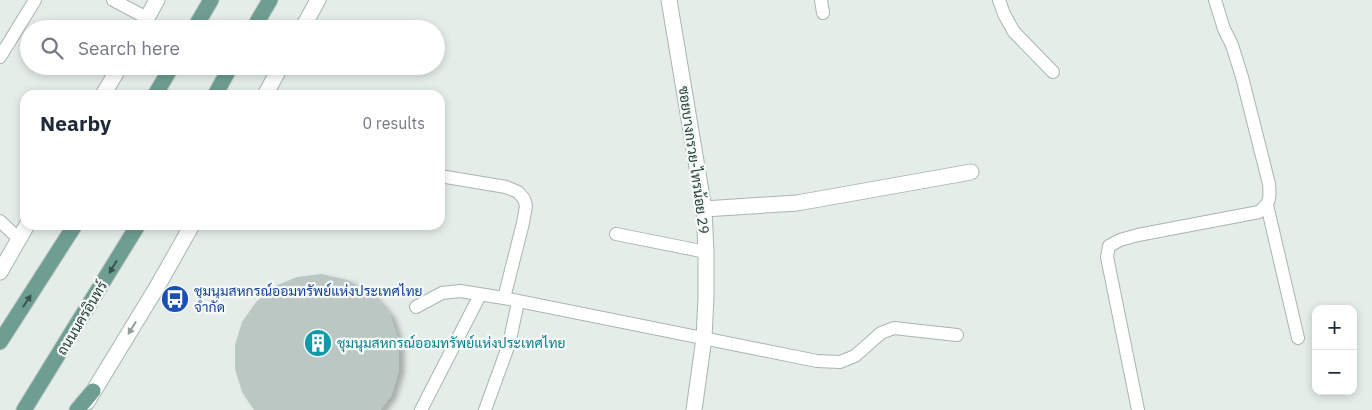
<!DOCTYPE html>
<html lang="en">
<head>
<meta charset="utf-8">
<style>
	:root { --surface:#fff; --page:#f6f6f7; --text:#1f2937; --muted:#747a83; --line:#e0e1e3 }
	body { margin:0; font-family:"IBM Plex Sans",Sarabun,sans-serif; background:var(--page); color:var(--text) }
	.controls { position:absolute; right:15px; bottom:15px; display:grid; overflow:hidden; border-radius:10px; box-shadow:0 2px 8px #0003 }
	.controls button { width:45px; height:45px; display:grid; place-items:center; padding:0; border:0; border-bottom:1px solid var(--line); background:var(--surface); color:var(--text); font:25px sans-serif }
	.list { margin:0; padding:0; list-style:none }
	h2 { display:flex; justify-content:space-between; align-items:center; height:65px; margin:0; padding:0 20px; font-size:21px }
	h2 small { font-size:16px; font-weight:400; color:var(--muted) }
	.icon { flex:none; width:28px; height:28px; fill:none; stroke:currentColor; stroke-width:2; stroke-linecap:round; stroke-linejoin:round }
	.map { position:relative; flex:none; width:1372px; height:410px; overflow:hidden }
	.search { position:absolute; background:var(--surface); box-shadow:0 2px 8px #0003; left:20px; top:20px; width:425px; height:55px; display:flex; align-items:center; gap:12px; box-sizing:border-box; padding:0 18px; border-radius:28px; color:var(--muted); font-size:19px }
	.panel { position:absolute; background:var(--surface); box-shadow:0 2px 8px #0003; left:20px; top:90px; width:425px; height:140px; border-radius:15px }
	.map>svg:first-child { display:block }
	.building { fill:#bac7c2; filter:url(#shadow) }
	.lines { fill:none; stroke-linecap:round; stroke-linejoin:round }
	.service-casing { stroke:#a8b5b0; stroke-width:14 }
	.minor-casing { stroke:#a8b5b0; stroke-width:17 }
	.secondary-casing { stroke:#a4b7b0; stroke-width:17 }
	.primary-casing { stroke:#c2c9c7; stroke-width:17 }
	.service { stroke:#fff; stroke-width:12 }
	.minor { stroke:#fff; stroke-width:15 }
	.secondary { stroke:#fff; stroke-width:15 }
	.primary { stroke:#6d9e91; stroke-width:15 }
	.oneway { fill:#37554d }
	.oneway2 { fill:#929e9a }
	.labels { text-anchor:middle; stroke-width:4.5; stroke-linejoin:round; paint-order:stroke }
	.street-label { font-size:14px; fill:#253d36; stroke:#f5f9f7 }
	.transit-label { font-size:14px; fill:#164399; stroke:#f5f9f7; text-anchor:start }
	.culture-label { font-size:14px; fill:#0d838f; stroke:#f5f9f7; text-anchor:start }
</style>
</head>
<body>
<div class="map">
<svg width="1372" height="410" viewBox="0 0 1372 410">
	<defs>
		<filter id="shadow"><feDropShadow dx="5.5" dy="3" stdDeviation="2.5" flood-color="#0004"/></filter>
	</defs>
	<rect width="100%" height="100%" fill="#e5ede9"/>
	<path class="building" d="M 321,274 L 348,280 L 372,294 L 390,315 L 399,342 L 399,370 L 391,396 L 380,410 L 254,410 L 242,392 L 235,369 L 235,345 L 242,322 L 256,302 L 275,286 L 297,277 Z"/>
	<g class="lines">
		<defs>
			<path id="service" d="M 113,0 L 147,18
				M 821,0 L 823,13
				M 999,0 L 1004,14 L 1014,32 L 1053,72
				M 0,57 L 35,0
				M 440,176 L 506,187 L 518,192 L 524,199 L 526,206 L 523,223 L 504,298
				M 1267,205 L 1298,338
				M 0,221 L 19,239
				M 616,234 L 706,252
				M 416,307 L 442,293 L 460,291 L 504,298 L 817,361 L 840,362 L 855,356 L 881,333 L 894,328 L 957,335
				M 421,410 L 480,295
				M 485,410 L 509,344 L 518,302
				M 1138,410 L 1107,257 L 1109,246 L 1120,240 L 1138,235 L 1259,212 C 1271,202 1270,198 1269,184 L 1242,77 L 1232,45 L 1224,29 L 1215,0"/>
			<path id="minor" d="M 669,0 L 704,209 L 706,252 L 706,297 L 704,338 L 694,410
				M 704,209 L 797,203 L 971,172"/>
			<path id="secondary" d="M 141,29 L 157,0
				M 302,29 L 318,0
				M 103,95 L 120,66
				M 265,95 L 281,66
				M 0,272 L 27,225
				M 87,402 L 157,287 L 192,225"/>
			<path id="primary" d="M 194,29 L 211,0
				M 253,29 L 270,0
				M 155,95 L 172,66
				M 215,95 L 231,66
				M 0,342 L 75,225
				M 24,410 L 138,225
				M 77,410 L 93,391"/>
		</defs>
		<use href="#service" class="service-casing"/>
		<use href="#minor" class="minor-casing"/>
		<use href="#secondary" class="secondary-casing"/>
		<use href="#primary" class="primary-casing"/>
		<use href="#service" class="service"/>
		<use href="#minor" class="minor"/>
		<use href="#secondary" class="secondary"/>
		<use href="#primary" class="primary"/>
	</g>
	<defs><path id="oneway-solid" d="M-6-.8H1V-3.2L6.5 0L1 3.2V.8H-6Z" transform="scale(1.25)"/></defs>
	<g class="oneway">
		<use href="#oneway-solid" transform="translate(113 267) rotate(121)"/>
		<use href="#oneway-solid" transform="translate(27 301) rotate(-56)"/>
	</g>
	<use class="oneway2" href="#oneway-solid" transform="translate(132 328) rotate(122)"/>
	<defs>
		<symbol id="bus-disc" viewBox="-11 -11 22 22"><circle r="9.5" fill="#1a4fb4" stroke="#f5f9f7"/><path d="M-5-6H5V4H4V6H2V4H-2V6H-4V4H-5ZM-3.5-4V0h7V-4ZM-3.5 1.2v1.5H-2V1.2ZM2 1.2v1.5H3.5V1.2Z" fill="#fff"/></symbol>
		<symbol id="building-disc" viewBox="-11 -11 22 22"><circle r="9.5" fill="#0f9aa8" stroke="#f5f9f7"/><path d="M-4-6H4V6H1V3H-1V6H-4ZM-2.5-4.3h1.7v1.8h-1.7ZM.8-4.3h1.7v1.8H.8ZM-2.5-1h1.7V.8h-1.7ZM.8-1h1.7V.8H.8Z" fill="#fff"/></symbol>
	</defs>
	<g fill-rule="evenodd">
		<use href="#bus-disc" x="159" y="283" width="32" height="32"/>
		<use href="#building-disc" x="302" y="327" width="32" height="32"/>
	</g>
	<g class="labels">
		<g class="street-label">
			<text transform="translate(694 160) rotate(82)" y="5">ซอยบางกรวย-ไทรน้อย 29</text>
			<text transform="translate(82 318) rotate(-59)" y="5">ถนนนครอินทร์</text>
		</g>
		<g class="transit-label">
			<text x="194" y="296">ชุมนุมสหกรณ์ออมทรัพย์แห่งประเทศไทย<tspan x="194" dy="16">จำกัด</tspan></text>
		</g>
		<g class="culture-label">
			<text x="337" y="348">ชุมนุมสหกรณ์ออมทรัพย์แห่งประเทศไทย</text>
		</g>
	</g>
</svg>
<div class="controls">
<button>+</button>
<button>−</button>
</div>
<div class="search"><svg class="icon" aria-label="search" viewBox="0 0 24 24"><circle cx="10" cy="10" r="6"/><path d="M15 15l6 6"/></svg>Search here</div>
<section class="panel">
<h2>Nearby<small>0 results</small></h2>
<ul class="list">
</ul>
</section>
</div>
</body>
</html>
